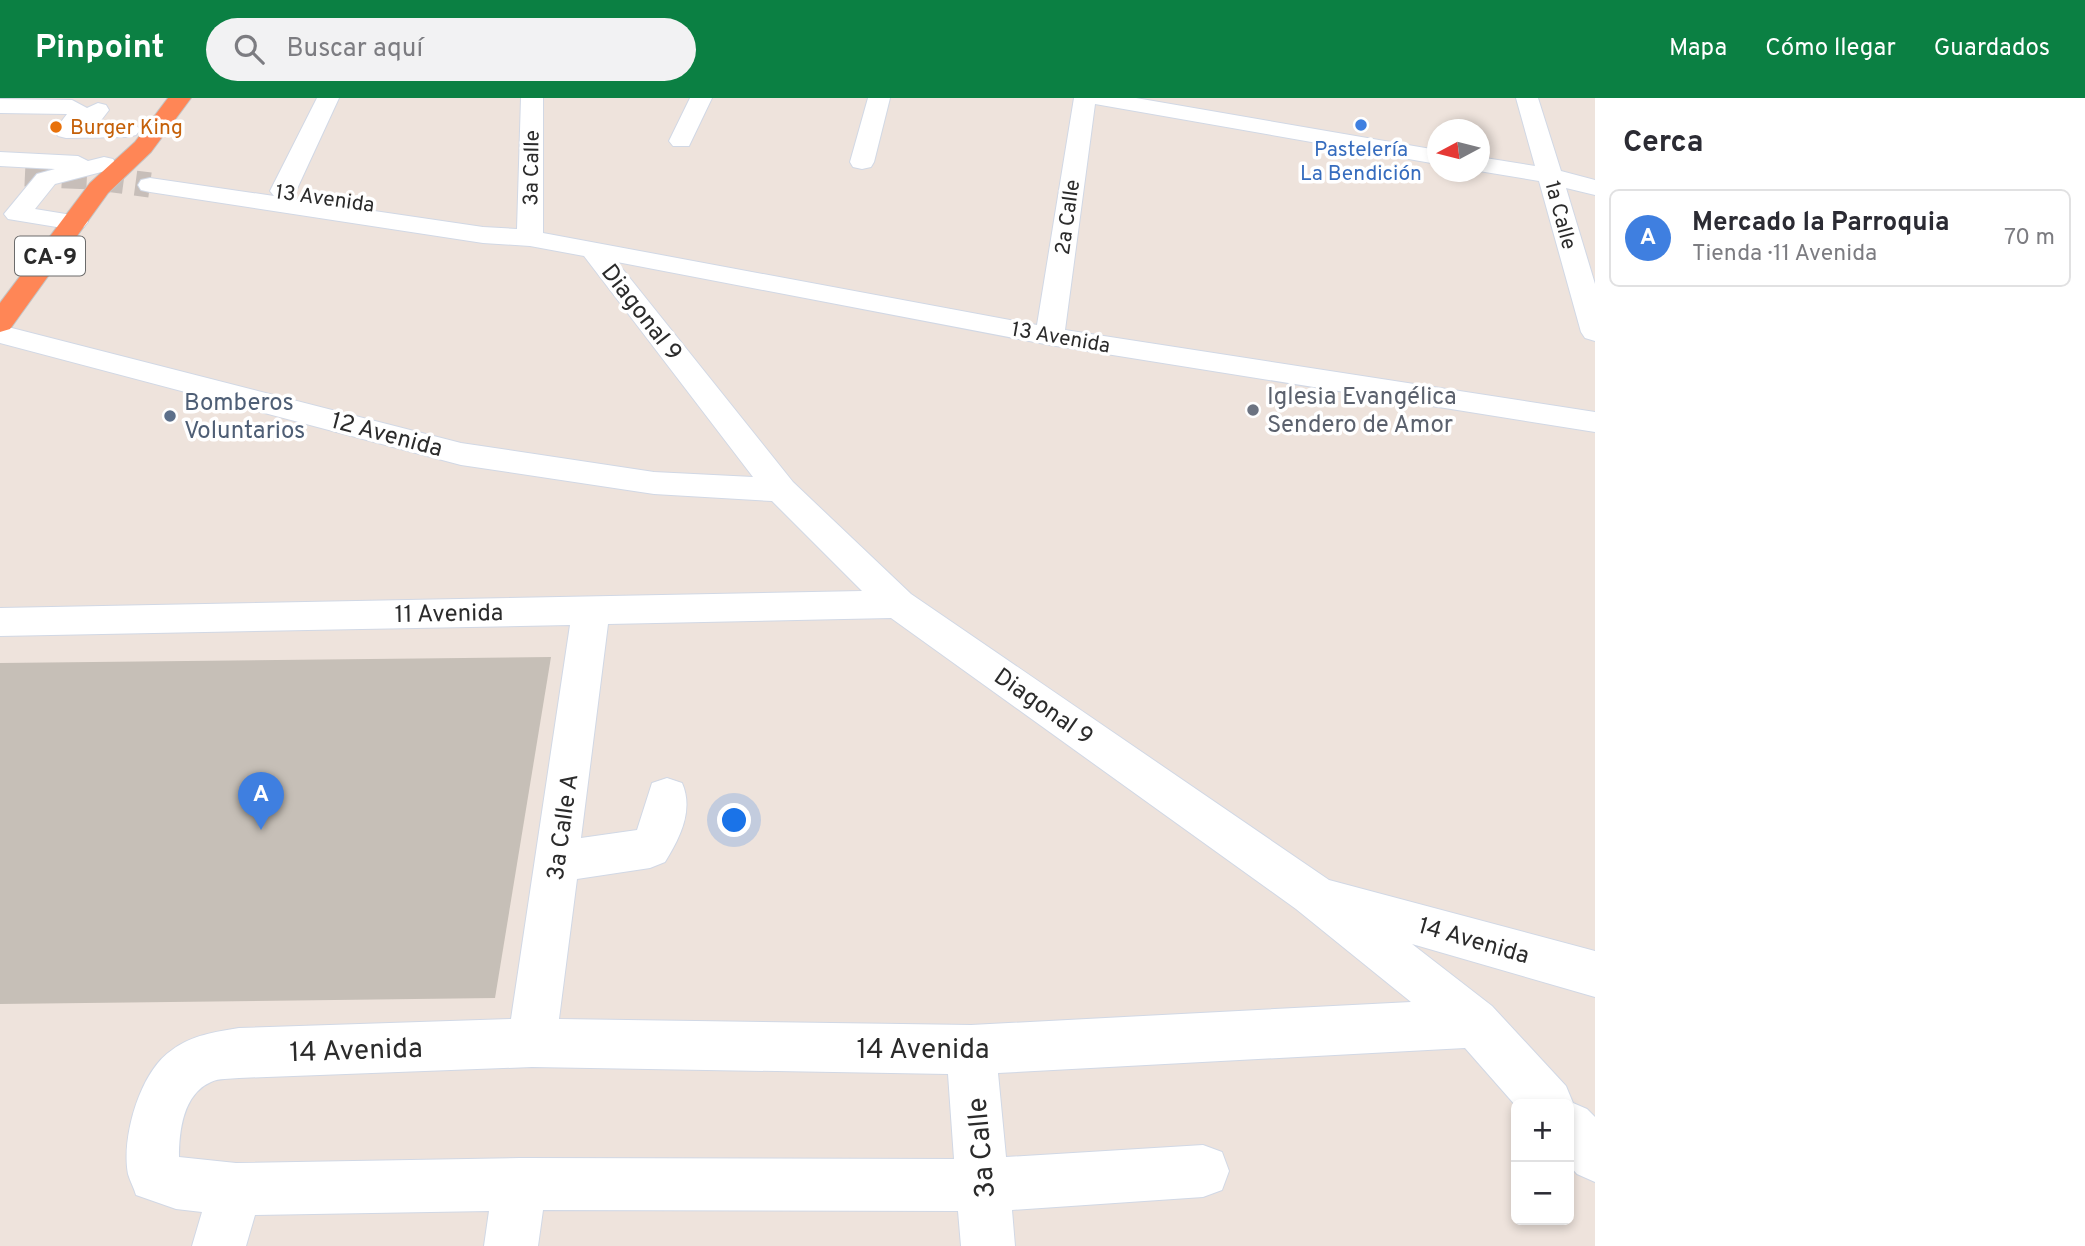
<!DOCTYPE html>
<html lang="es">
<head>
<meta charset="utf-8">
<style>
	:root { --surface:#fff; --page:#f2f2f3; --text:#2b2b33; --muted:#7c7c81; --line:#e1e1e2; --accent:#0b8043 }
	body { margin:0; font-family:Overpass,sans-serif; background:var(--page); color:var(--text) }
	.controls { position:absolute; right:21px; bottom:21px; display:grid; overflow:hidden; border-radius:10px; box-shadow:0 4px 10px #0003 }
	.controls button { width:63px; height:63px; display:grid; place-items:center; padding:0; border:0; border-bottom:2px solid var(--line); background:var(--surface); color:var(--text); font:35px sans-serif }
	.compass { position:absolute; left:1427px; top:21px; width:63px; height:63px; border-radius:50%; background:var(--surface); box-shadow:0 4px 10px #0003; rotate:263deg }
	.you { position:absolute; left:735px; top:723px; width:24px; height:24px; margin:-18px; border:5px solid #fff; border-radius:50%; background:#1a73e8; box-shadow:0 0 0 10px #1a73e833 }
	.badge { display:grid; place-items:center; width:46px; height:46px; border-radius:50%; background:var(--accent); color:#fff; font-size:23px; font-weight:700 }
	.pin { position:absolute; translate:-50% -58px; filter:drop-shadow(0 2px 4px #0008) }
	.pin::after { content:''; position:absolute; top:37px; width:24px; height:21px; background:inherit; clip-path:polygon(0 0,100% 0,50% 100%) }
	.list { margin:0; padding:0; list-style:none }
	h2 { display:flex; justify-content:space-between; align-items:center; height:91px; margin:0; padding:0 28px; font-size:30px }
	h2 small { font-size:23px; font-weight:400; color:var(--muted) }
	.list li { display:grid; grid-template-columns:46px 1fr auto; gap:21px; align-items:center; box-sizing:border-box; height:98px; margin:0 14px 14px; padding:0 14px; border:2px solid var(--line); border-radius:10px }
	.list b { display:block; font-size:26px; white-space:nowrap }
	.list p { margin:0; font-size:23px; white-space:nowrap; color:var(--muted) }
	.list em { font-size:23px; font-style:normal; color:var(--muted) }
	.icon { flex:none; width:38px; height:38px; fill:none; stroke:currentColor; stroke-width:2; stroke-linecap:round; stroke-linejoin:round }
	.map { position:relative; flex:none; width:1595px; height:1148px; overflow:hidden }
	header { display:flex; align-items:center; gap:42px; box-sizing:border-box; height:98px; padding:0 35px; background:var(--accent); color:#fff }
	header strong { font-size:33px }
	nav { display:flex; gap:38px; margin-inline-start:auto; font-size:24px }
	.search { width:490px; height:63px; background:var(--page); display:flex; align-items:center; gap:18px; box-sizing:border-box; padding:0 24px; border-radius:38px; color:var(--muted); font-size:26px }
	main { display:flex }
	aside { flex:1; background:var(--surface) }
	.map>svg:first-child { display:block }
	.building { fill:#c6bfb7 }
	.lines { fill:none; stroke-linecap:round; stroke-linejoin:round }
	.minor-tunnel { stroke:#c7beb9; stroke-width:25; stroke-dasharray:25 12; stroke-linecap:butt }
	.minor-casing { stroke:#d1d8e5; stroke-width:2 }
	.highway-casing { stroke:#c4c4c4; stroke-width:2 }
	.minor { fill:#fff; fill-rule:evenodd }
	.highway { fill:#ff8656; fill-rule:evenodd }
	.shop-dot { fill:#3f7fe0; stroke:#fff; stroke-width:2.5 }
	.food-dot { fill:#e8710a; stroke:#fff; stroke-width:2.5 }
	.worship-dot { fill:#6b7280; stroke:#fff; stroke-width:2.5 }
	.service-dot { fill:#5c6f8a; stroke:#fff; stroke-width:2.5 }
	.labels { text-anchor:middle; stroke-width:7; stroke-linejoin:round; paint-order:stroke }
	.far-food-label { font-size:21px; fill:#c56008; stroke:#fff; text-anchor:start }
	.far-shop-label { font-size:21px; fill:#366cbe; stroke:#fff }
	.far-street-label { font-size:21px; fill:#2b2b2b; stroke:#fff }
	.shield { fill:#fff; stroke:#6b6b6b; stroke-width:2 }
	.shield-label { font-size:23px; font-weight:bold; fill:#2b2b2b }
	.street-label { font-size:24px; fill:#2b2b2b; stroke:#fff }
	.worship-label { font-size:24px; fill:#5b616d; stroke:#fff; text-anchor:start }
	.service-label { font-size:24px; fill:#4e5e75; stroke:#fff; text-anchor:start }
	.near-street-label { font-size:28px; fill:#2b2b2b; stroke:#fff }
</style>
</head>
<body>
<header>
<strong>Pinpoint</strong>
<div class="search"><svg class="icon" aria-label="search" viewBox="0 0 24 24"><circle cx="10" cy="10" r="6"/><path d="M15 15l6 6"/></svg>Buscar aquí</div>
<nav><a>Mapa</a><a>Cómo llegar</a><a>Guardados</a></nav>
</header>
<main>
<div class="map">
<svg width="1595" height="1148" viewBox="0 0 1595 1148">
	<rect width="100%" height="100%" fill="#eee3dc"/>
	<path class="building" d="M 551,559 L 495,900 L 0,906 L 0,565 Z"/>
	<g class="lines">
		<path class="minor-tunnel" d="M 25,76 L 90,79 L 150,87"/>
		<defs>
			<path id="minor" d="M 317,0 L 339,0 L 296,93 L 292,98 L 286,100 L 483,129 L 517,131 L 521,0 L 543,0 L 543,135 L 1037,227 L 1074,0 L 1136,0 L 1437,52 L 1437,66 L 1095,6 L 1065,232 L 1595,314 L 1595,334 L 1050,247 L 617,164 L 793,384 L 911,496 L 1329,782 L 1595,853 L 1595,899 L 1412,846 L 1492,908 L 1566,988 L 1573,1005 L 1587,1011 L 1595,1019 L 1595,1084 L 1577,1076 L 1569,1067 L 1569,1006 L 1516,1008 L 1465,950 L 998,975 L 1006,1059 L 1203,1047 L 1222,1054 L 1229,1073 L 1222,1092 L 1203,1099 L 1012,1112 L 1015,1148 L 961,1148 L 958,1113 L 543,1112 L 538,1148 L 484,1148 L 489,1113 L 255,1117 L 246,1148 L 192,1148 L 202,1114 L 176,1111 L 136,1097 C 134,1090 130,1083 128,1076 C 121,1040 140,973 172,952 C 192,937 215,934 239,930 L 511,921 L 570,527 L 0,538 L 0,510 L 862,493 L 772,403 L 654,396 L 461,367 L 0,245 L 0,227 L 461,345 L 654,374 L 753,379 L 584,158 L 530,148 L 483,145 L 150,94 L 141,92 L 138,87 L 141,82 L 150,80 L 274,98 L 270,93 ZM 891,520 L 1296,811 L 1411,904 L 971,927 L 559,921 L 577,781 L 650,770 L 665,764 C 680,740 694,712 682,685 L 667,680 L 652,685 L 637,732 L 581,740 L 608,526 ZM 532,969 L 948,976 L 954,1061 L 520,1060 L 236,1065 L 179,1059 C 179,1033 183,996 211,984 C 219,980 230,981 239,980 Z
				M 690,0 L 712,0 L 689,48 L 673,48 L 669,43 Z
				M 868,0 L 890,0 L 874,64 L 871,69 L 862,71 L 853,69 L 850,64 Z
				M 1516,0 L 1538,0 L 1561,73 L 1595,82 L 1595,97 L 1566,90 L 1595,186 L 1595,243 L 1585,240 L 1581,234 L 1539,83 L 1479,73 L 1479,59 L 1535,68 Z
				M 0,1 L 72,2 L 87,10 L 98,5 L 106,7 L 109,12 L 99,25 L 136,27 L 140,32 L 136,37 L 128,39 L 66,40 L 58,38 L 54,33 L 67,16 L 0,15 Z
				M 0,54 L 78,58 L 88,63 L 104,59 L 113,61 L 116,66 L 113,71 L 55,86 L 35,111 L 84,119 L 88,124 L 84,129 L 75,132 L 8,121 L 4,116 L 37,76 L 55,71 L 0,68 Z"/>
			<path id="highway" d="M 168,0 L 191,0 L 151,54 L 108,95 L 10,231 L 0,234 L 0,205 L 90,85 L 135,44 Z"/>
		</defs>
		<use href="#minor" class="minor-casing"/>
		<use href="#highway" class="highway-casing"/>
		<use href="#minor" class="minor"/>
		<use href="#highway" class="highway"/>
	</g>
	<circle class="shop-dot" cx="1361" cy="27" r="7"/>
	<circle class="food-dot" cx="56" cy="29" r="7"/>
	<circle class="worship-dot" cx="1253" cy="312" r="7"/>
	<circle class="service-dot" cx="170" cy="318" r="7"/>
	<g class="labels">
		<g class="far-food-label">
			<text x="70" y="36">Burger King</text>
		</g>
		<g class="far-shop-label">
			<text x="1361" y="58">Pastelería<tspan x="1361" dy="24">La Bendición</tspan></text>
		</g>
		<g class="far-street-label">
			<text transform="translate(531 70) rotate(-89)" y="7">3a Calle</text>
			<text transform="translate(325 100) rotate(8)" y="7">13 Avenida</text>
			<text transform="translate(1561 117) rotate(75)" y="7">1a Calle</text>
			<text transform="translate(1067 119) rotate(-82)" y="7">2a Calle</text>
			<text transform="translate(1061 239) rotate(10)" y="7">13 Avenida</text>
		</g>
		<rect class="shield" x="15" y="138.5" width="70" height="39" rx="5"/>
		<g class="shield-label">
			<text x="50" y="166">CA-9</text>
		</g>
		<g class="street-label">
			<text transform="translate(642 214) rotate(52)" y="8">Diagonal 9</text>
			<text transform="translate(387 336) rotate(15)" y="8">12 Avenida</text>
			<text transform="translate(449 515) rotate(-1)" y="8">11 Avenida</text>
			<text transform="translate(1044 608) rotate(35)" y="8">Diagonal 9</text>
			<text transform="translate(562 729) rotate(-82)" y="8">3a Calle A</text>
			<text transform="translate(1474 842) rotate(16)" y="8">14 Avenida</text>
		</g>
		<g class="worship-label">
			<text x="1267" y="306">Iglesia Evangélica<tspan x="1267" dy="28">Sendero de Amor</tspan></text>
		</g>
		<g class="service-label">
			<text x="184" y="312">Bomberos<tspan x="184" dy="28">Voluntarios</tspan></text>
		</g>
		<g class="near-street-label">
			<text x="923" y="960">14 Avenida</text>
			<text transform="translate(356 951) rotate(-2)" y="10">14 Avenida</text>
			<text transform="translate(980 1050) rotate(-95)" y="10">3a Calle</text>
		</g>
	</g>
</svg>
<div class="controls">
<button>+</button>
<button>−</button>
</div>
<svg class="compass" viewBox="-18 -18 36 36"><path d="M0-13l5 13h-10z" fill="#e53935"/><path d="M0 13l5-13h-10z" fill="#7c7c81"/></svg>
<div class="you"></div>
<div class="pin badge" style="left:261px;top:732px;background:#3f7fe0">A</div>
</div>
<aside>
<h2>Cerca<small></small></h2>
<ul class="list">
<li><span class="badge" style="background:#3f7fe0">A</span><div><b>Mercado la Parroquia</b><p>Tienda · 11 Avenida</p></div><em>70 m</em></li>
</ul>
</aside>
</main>
</body>
</html>
